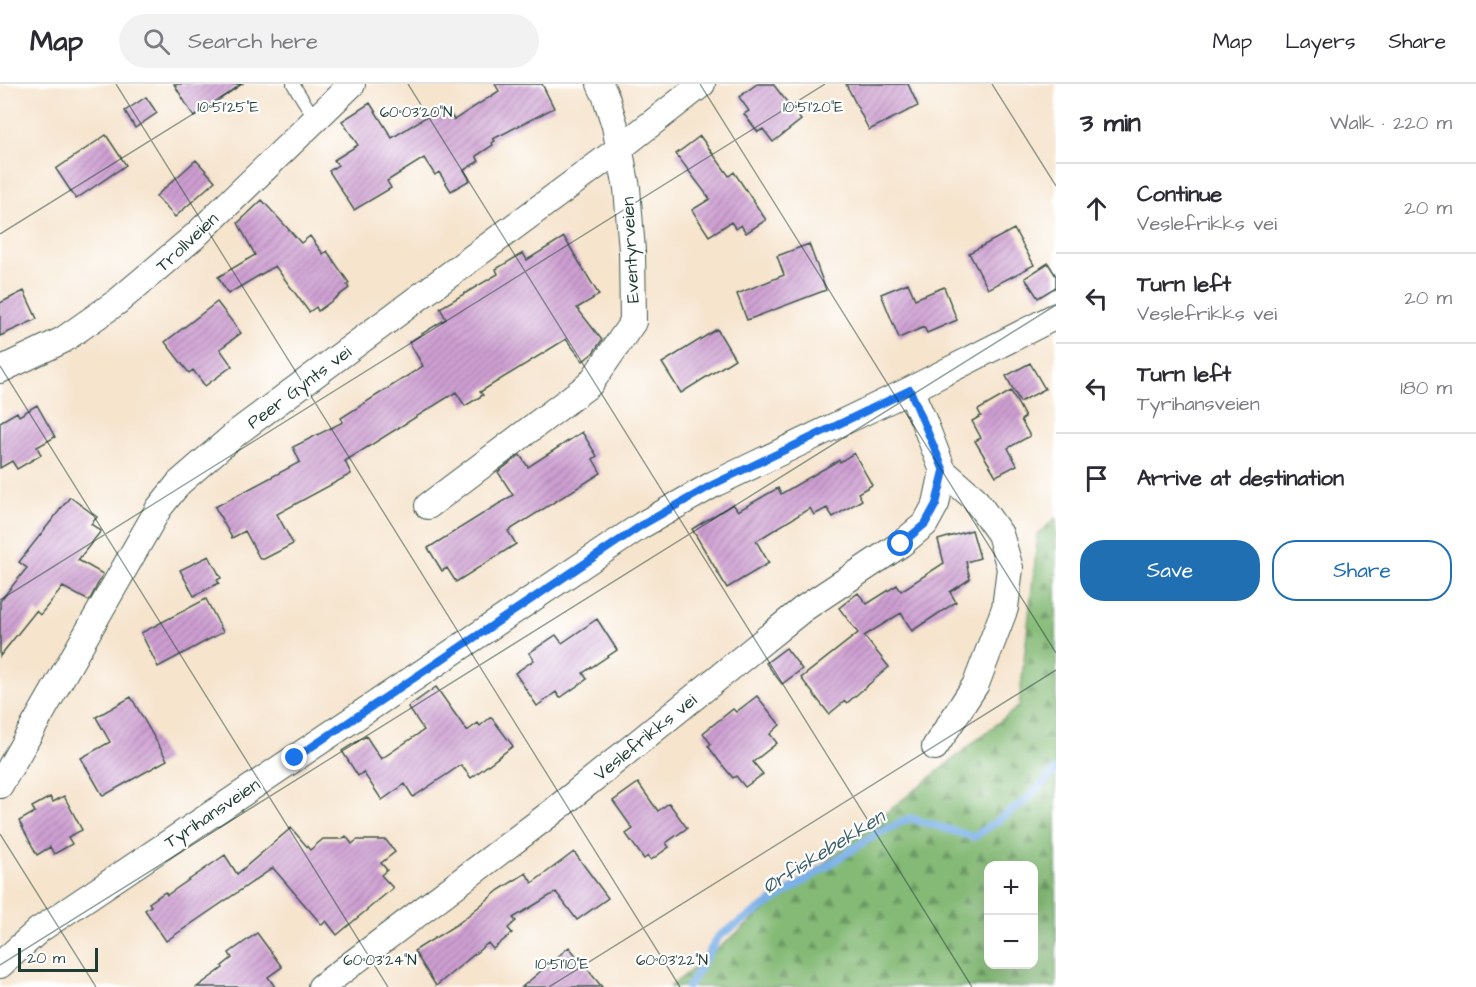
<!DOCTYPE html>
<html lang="en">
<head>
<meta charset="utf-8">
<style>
	:root { --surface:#fff; --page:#f2f2f3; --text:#2b2b33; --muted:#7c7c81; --line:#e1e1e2; --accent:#1f6fb2 }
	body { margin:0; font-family:"Architects Daughter",sans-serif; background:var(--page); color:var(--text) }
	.controls { position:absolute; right:18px; bottom:18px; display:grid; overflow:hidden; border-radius:12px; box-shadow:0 6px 24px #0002 }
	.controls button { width:54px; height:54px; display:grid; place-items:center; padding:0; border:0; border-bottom:2px solid var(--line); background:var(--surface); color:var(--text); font:30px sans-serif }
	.scale { position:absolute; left:18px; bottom:15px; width:80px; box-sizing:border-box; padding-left:6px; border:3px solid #1f3d34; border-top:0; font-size:16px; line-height:21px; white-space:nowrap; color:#1f3d34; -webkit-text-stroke:4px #fff; paint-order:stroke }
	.stop { position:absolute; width:18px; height:18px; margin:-14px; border:4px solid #1a73e8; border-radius:50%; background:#fff }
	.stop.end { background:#1a73e8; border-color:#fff; box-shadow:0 2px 6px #0008 }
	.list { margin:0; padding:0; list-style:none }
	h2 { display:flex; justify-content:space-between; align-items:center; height:78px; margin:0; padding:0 24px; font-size:26px }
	h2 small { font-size:20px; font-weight:400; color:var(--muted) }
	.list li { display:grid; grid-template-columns:39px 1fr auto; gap:18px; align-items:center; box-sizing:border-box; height:90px; padding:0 24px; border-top:2px solid var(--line) }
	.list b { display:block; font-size:22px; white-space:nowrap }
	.list p { margin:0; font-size:20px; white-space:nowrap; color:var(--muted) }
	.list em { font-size:20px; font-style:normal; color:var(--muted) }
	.actions { display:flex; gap:12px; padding:18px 24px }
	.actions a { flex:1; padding:14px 0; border:2px solid var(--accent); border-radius:24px; text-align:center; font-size:21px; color:var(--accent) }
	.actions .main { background:var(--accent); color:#fff }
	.icon { flex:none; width:33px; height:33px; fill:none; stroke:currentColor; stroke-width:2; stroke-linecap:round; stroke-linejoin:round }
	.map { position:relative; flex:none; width:1056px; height:903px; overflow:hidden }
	header { display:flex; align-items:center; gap:36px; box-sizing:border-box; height:84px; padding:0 30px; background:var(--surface); border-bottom:2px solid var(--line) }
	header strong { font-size:28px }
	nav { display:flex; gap:33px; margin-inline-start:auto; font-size:21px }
	.search { width:420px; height:54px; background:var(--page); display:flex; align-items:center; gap:15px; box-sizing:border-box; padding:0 21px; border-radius:33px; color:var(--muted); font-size:22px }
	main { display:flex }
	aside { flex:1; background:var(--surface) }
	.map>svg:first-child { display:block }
	.forest { fill:url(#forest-firs); stroke:#527c55; stroke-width:1.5; fill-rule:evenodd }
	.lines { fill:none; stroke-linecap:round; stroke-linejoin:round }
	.stream { stroke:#7cb0e9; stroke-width:8 }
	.building { fill:url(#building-hatch) }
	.service-casing { stroke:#3f564b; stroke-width:14 }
	.minor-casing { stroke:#3f564b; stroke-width:28 }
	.service { stroke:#fff; stroke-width:12 }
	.minor { stroke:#fff; stroke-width:26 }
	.route { stroke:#1a73e8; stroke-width:8 }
	.ticks { fill:none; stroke:#1f3d34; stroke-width:1.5; stroke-opacity:0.45 }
	.labels { text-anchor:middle; stroke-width:4.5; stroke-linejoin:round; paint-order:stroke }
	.street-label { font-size:18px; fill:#1f3d34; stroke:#fff }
	.water-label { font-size:20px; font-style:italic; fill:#3b606a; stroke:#fff }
	.ticks-label { font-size:15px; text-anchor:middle; fill:#1f3d34; stroke:#fff; stroke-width:4.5; stroke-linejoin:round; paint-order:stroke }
</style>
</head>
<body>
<header>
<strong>Map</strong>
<div class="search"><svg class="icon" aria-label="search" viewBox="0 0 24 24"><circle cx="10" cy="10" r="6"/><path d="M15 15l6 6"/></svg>Search here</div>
<nav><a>Map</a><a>Layers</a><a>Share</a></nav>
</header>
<main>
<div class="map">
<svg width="1056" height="903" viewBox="0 0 1056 903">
	<defs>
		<pattern id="forest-firs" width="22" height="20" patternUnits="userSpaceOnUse" patternTransform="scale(1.5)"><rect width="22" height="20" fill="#84ba76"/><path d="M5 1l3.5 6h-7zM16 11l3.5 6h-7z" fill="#6b9862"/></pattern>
		<pattern id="building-hatch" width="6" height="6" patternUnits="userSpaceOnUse" patternTransform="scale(1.5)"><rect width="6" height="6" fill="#ce9fd2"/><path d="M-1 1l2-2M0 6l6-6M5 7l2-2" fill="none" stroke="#a783ab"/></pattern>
	</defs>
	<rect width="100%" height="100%" fill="#fff"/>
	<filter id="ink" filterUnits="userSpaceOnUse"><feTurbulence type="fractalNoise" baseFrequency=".0167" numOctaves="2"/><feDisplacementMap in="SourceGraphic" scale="12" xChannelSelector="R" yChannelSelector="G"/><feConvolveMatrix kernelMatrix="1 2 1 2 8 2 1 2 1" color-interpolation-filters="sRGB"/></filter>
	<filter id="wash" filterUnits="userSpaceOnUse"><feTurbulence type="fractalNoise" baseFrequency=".008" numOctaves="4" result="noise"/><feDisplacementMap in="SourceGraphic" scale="24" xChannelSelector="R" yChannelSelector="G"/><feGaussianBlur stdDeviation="1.35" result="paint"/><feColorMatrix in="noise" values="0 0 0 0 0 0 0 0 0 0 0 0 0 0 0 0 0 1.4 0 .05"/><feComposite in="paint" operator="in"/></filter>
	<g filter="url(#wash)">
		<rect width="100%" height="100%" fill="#f6e4cd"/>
		<path class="forest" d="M 1056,434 L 1056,903 L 670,903 L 1019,622 L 1038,450 ZM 988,782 L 1034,782 L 1034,880 L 988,880 Z"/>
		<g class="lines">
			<path class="stream" d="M 688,903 L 719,852 L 875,751 L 910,734 L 974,753 L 1024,718 L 1056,686"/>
		</g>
		<g id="blocks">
			<path class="building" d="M 174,0 L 242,0 L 194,33 Z
				M 495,0 L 542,0 L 554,24 L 493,55 L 495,57 L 492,59 L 493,61 L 476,72 L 479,77 L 464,86 L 470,96 L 451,107 L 439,88 L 435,91 L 424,74 L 387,97 L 391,104 L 354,126 L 329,87 L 338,81 L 334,76 L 358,61 L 342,37 L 370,19 L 392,54 L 437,26 L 440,31 L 448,26 L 454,36 L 499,7 Z
				M 757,0 L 773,0 L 801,36 L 773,58 L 763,45 L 758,48 L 744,30 L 749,27 L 739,13 Z
				M 846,0 L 908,0 L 918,22 L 869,46 Z
				M 146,13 L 157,29 L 135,44 L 125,27 Z
				M 106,51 L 126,81 L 76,115 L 56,85 Z
				M 700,52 L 729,92 L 734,88 L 766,136 L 746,149 L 741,141 L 736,145 L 731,138 L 709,152 L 692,126 L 710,115 L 676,70 Z
				M 196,76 L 215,97 L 175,133 L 156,112 Z
				M 262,116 L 301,159 L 310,152 L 323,170 L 327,167 L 349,199 L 347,201 L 349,204 L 318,227 L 316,223 L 309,228 L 275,182 L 228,210 L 218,193 L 255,171 L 238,139 Z
				M 1014,145 L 1034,181 L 988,205 L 969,169 Z
				M 564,153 L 599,211 L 577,224 L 602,256 L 593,269 L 583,277 L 566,255 L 480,308 L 483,311 L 465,322 L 456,308 L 345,377 L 351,390 L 277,430 L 293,460 L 264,475 L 260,475 L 245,447 L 232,454 L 215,423 L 300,378 L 293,363 L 343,338 L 341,334 L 423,282 L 409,258 L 446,235 L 440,224 L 498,190 L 496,185 L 523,169 L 527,176 Z
				M 809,160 L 826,206 L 747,236 L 737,210 L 784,191 L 777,172 Z
				M 1048,179 L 1056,192 L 1056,203 L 1038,214 L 1025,194 Z
				M 908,199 L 915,215 L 944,203 L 957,236 L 927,249 L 924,243 L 899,254 L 881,210 Z
				M 24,207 L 37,235 L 0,252 L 0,219 Z
				M 217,218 L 241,249 L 220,265 L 232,282 L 205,302 L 193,286 L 189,289 L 165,258 Z
				M 717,245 L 735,275 L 681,309 L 662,279 Z
				M 1030,279 L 1045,305 L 1020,318 L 1006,292 Z
				M 1011,307 L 1025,333 L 1021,336 L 1030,352 L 1008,364 L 1017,381 L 996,392 L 975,357 L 981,354 L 972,337 L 981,332 L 978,326 Z
				M 37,321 L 55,353 L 37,363 L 41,371 L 17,385 L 12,377 L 0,384 L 0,338 L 17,328 L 19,332 Z
				M 582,348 L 597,372 L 593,375 L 601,389 L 508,447 L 516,460 L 456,498 L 447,484 L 442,487 L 428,464 L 513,411 L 498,388 L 520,371 L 528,383 Z
				M 854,369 L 872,401 L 858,409 L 862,416 L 833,433 L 827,424 L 814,431 L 810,424 L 756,457 L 769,479 L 727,504 L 692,445 L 733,420 L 738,427 L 778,404 L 781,410 L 839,376 L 840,378 Z
				M 70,413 L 97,433 L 91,440 L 101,447 L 78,476 L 103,490 L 89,517 L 63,503 L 40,531 L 36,527 L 0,572 L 0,517 L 27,484 L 19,478 Z
				M 972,446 L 980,474 L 966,478 L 970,495 L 950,508 L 956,518 L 912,547 L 901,529 L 864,552 L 889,583 L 847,619 L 845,617 L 829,630 L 801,594 L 858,549 L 839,524 L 858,509 L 867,520 L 897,501 L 901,507 L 944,479 L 938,456 Z
				M 209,472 L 221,494 L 217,496 L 219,499 L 194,512 L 180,486 Z
				M 206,515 L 223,548 L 158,583 L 141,549 Z
				M 597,535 L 617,566 L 583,589 L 587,595 L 560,614 L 556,608 L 537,622 L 515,589 L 534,576 L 529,569 L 556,551 L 562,559 Z
				M 786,564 L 802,585 L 782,600 L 766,579 Z
				M 436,603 L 467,647 L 478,639 L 480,642 L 491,633 L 513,662 L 471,694 L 461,681 L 413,713 L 405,700 L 382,716 L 363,688 L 358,692 L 342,667 L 366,652 L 381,675 L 424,646 L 408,623 Z
				M 757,612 L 780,641 L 770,650 L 777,659 L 753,678 L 763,690 L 745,703 L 736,692 L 733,694 L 719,677 L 708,662 L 711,660 L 703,649 L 733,625 L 736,628 Z
				M 131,613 L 167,676 L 103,712 L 81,674 L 110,658 L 96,633 Z
				M 638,699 L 658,727 L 669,719 L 687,744 L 666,759 L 669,763 L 651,776 L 648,772 L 644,775 L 626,750 L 633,745 L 613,717 Z
				M 64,712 L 82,746 L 68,753 L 72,760 L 54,770 L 50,763 L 37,771 L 19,737 L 35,728 L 32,723 L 50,713 L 53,718 Z
				M 291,744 L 310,766 L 323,755 L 342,755 L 346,752 L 352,760 L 357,756 L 386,756 L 395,768 L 381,779 L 387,786 L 381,791 L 393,804 L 337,851 L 326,837 L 322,841 L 273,784 L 166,857 L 145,826 L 151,822 L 149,819 L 165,808 L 167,811 L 225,771 L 237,790 Z
				M 574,768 L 608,814 L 577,836 L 556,808 L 513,834 L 516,837 L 508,844 L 512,849 L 493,865 L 488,859 L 436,902 L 414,867 L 459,839 L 499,806 L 526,789 L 532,799 Z
				M 257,849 L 282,883 L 268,893 L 275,903 L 197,903 L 223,884 L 222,882 L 232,874 L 229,869 Z
				M 569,863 L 602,903 L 522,903 L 547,882 Z"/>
		</g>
	</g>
	<g filter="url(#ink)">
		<use href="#blocks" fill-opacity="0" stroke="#3f564b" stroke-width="1.5"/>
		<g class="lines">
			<defs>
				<path id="service" d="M 293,0 L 315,35"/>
				<path id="minor" d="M 0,286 L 63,256 L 117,218 L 195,152 L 352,0
					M 428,422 L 590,300 L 633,238 L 632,167 L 627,104 L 615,42 L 606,13 L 600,0
					M 935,663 L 976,600 L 1005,524 L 1010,484 L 1000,450 L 974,414 L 943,387
					M 0,701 L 159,424 L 179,399 L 239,347 L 620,64 L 702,0
					M 0,881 L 39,846 L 642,441 L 714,400 L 910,306 L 1056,232
					M 321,903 L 551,729 L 803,525 L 901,460 L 925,440 L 936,420 L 943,387 L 923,335 L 910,306"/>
			</defs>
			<use href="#service" class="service-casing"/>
			<use href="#minor" class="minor-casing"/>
			<use href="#service" class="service"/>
			<use href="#minor" class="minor"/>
		</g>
	</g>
	<g class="lines" filter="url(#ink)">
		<path class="route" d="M 295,674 L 642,441 L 714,400 L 910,306 L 944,387 L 936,420 L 925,440 L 901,460"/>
	</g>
	<path class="ticks" d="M 116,0 L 680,903M 408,0 L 972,903M 700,0 L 1056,569M 992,0 L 1056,102M 0,150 L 241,0M 0,282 L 388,903M 0,516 L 825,0M 0,750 L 96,903M 0,881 L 1056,221M 549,903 L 1056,586"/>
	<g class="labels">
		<g class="street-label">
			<text transform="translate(187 158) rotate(-43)" y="6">Trollveien</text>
			<text transform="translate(630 166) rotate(-93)" y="6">Eventyrveien</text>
			<text transform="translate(299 303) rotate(-37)" y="6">Peer Gynts vei</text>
			<text transform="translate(645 653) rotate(-39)" y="6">Veslefrikks vei</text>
			<text transform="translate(212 729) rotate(-34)" y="6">Tyrihansveien</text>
		</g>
		<g class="water-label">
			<text transform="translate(823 767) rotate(-32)" y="7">Ørfiskebekken</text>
		</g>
	</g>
	<g class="ticks-label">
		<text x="228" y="28">10°51'25"E</text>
		<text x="813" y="28">10°51'20"E</text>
		<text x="416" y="33">60°03'20"N</text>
		<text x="380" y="881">60°03'24"N</text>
		<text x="672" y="881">60°03'22"N</text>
		<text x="562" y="885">10°51'10"E</text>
	</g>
</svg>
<div class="controls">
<button>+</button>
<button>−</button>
</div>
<div class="scale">20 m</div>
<div class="stop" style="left:901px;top:460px"></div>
<div class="stop end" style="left:295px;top:674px"></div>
</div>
<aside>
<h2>3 min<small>Walk · 220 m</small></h2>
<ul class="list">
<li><svg class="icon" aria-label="ahead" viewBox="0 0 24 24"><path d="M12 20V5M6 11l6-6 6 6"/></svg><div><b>Continue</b><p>Veslefrikks vei</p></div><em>20 m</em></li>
<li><svg class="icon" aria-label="left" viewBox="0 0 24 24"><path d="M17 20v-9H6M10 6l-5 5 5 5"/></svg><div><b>Turn left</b><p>Veslefrikks vei</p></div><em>20 m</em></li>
<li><svg class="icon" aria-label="left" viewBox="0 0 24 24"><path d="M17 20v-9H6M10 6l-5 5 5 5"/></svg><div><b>Turn left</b><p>Tyrihansveien</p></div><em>180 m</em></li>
<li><svg class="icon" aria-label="arrive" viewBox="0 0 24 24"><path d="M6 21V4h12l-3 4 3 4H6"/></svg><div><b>Arrive at destination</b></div></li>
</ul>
<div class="actions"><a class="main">Save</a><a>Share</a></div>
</aside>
</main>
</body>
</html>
